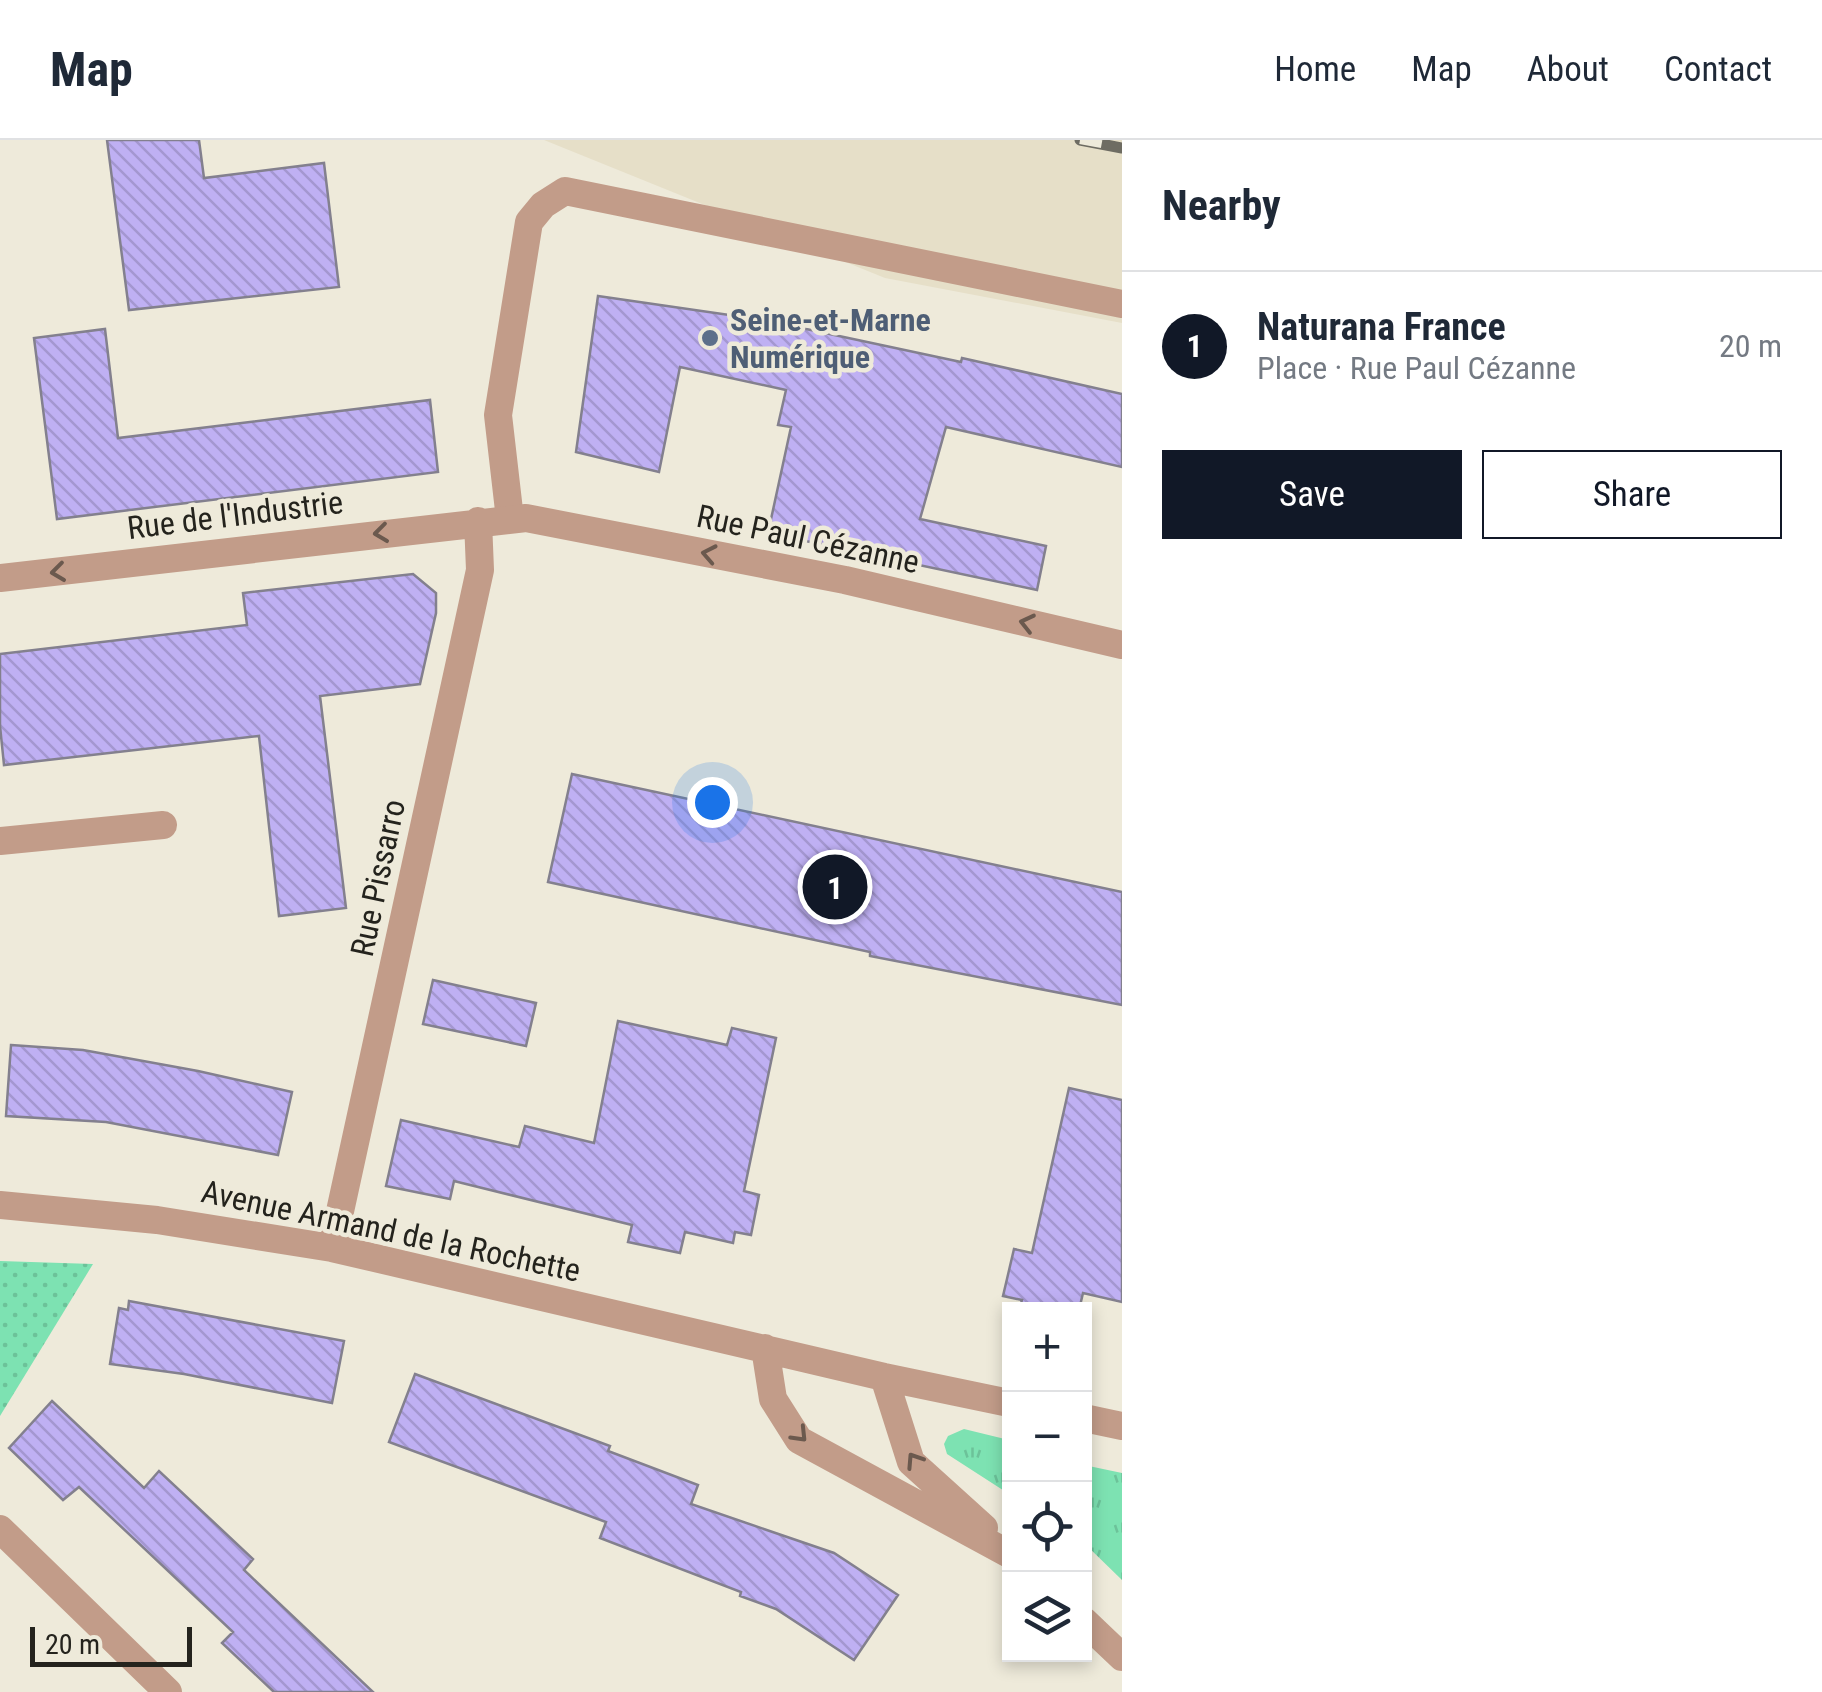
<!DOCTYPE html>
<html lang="en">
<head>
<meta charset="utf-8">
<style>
	:root { --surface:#fff; --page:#f6f6f7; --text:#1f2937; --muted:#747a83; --line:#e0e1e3; --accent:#111827 }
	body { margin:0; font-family:"Roboto Condensed",sans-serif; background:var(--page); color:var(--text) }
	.controls { position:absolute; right:30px; bottom:30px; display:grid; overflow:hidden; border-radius:0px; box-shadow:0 5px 15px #0003 }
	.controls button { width:90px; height:90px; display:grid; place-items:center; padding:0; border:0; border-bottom:2px solid var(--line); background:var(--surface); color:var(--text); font:50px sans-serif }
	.scale { position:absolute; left:30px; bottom:25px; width:162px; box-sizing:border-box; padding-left:10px; border:5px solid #24231d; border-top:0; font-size:28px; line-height:35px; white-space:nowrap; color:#24231d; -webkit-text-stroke:8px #eeeada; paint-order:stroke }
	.you { position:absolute; left:712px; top:662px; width:35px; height:35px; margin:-25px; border:8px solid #fff; border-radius:50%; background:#1a73e8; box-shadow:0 0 0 15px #1a73e833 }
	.badge { display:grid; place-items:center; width:65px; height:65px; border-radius:50%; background:var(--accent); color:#fff; font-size:32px; font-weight:700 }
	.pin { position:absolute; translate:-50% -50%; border:5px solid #fff; box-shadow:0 2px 10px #0006 }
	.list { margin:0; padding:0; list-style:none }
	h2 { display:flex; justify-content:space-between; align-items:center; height:130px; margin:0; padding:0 40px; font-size:42px }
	h2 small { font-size:32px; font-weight:400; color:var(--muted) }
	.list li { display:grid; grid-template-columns:65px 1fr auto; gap:30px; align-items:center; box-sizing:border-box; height:150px; padding:0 40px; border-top:2px solid var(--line) }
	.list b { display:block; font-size:38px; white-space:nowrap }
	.list p { margin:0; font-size:32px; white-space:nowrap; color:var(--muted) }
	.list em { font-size:32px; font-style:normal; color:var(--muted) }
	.actions { display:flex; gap:20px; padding:30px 40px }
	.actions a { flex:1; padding:22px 0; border:2px solid var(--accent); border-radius:0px; text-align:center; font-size:35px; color:var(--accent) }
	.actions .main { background:var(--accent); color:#fff }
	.icon { flex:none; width:55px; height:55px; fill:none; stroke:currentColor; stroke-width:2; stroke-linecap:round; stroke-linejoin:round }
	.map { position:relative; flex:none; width:1122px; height:1552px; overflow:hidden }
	header { display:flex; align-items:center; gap:60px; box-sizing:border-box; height:140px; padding:0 50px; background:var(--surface); border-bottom:2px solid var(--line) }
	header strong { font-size:48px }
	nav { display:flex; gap:55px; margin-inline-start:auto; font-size:35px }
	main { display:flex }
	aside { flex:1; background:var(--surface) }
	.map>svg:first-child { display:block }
	.built { fill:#e6dfc8 }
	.grass { fill:url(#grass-tufts) }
	.garden { fill:url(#garden-dots) }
	.building { fill:url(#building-back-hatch); stroke:#83808e; stroke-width:2.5 }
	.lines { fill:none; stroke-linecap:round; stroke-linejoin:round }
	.service { stroke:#c29c89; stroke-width:28 }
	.minor { stroke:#c29c89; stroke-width:28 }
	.rail-casing { stroke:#6e6c62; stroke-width:11 }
	.rail { stroke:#eeeada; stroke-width:8; stroke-dasharray:22; stroke-linecap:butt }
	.oneway { stroke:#6b594e }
	.service-dot { fill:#5c6f8a; stroke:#eeeada; stroke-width:4 }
	.labels { text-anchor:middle; stroke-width:9; stroke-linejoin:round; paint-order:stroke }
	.service-label { font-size:32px; font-weight:bold; fill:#4e5e75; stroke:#eeeada; text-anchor:start }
	.street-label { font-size:32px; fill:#24231d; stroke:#eeeada }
</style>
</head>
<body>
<header>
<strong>Map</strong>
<nav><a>Home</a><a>Map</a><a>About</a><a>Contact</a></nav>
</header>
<main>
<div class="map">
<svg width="1122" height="1552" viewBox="0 0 1122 1552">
	<defs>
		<pattern id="grass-tufts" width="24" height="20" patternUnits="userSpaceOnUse" patternTransform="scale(2.5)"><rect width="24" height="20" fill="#7de2b2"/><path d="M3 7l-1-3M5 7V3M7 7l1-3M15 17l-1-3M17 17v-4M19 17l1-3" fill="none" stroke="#6cc299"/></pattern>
		<pattern id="garden-dots" width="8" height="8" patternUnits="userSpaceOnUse" patternTransform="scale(2.5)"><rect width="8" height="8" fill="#7de2b2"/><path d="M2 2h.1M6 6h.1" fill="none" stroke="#6cc299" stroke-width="1.8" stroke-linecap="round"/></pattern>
		<pattern id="building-back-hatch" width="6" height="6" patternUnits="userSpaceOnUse" patternTransform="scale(2.5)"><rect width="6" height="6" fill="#bfb0f3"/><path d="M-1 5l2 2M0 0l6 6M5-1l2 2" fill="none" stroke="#a497d0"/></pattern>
	</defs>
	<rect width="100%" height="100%" fill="#eeeada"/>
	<path class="built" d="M 544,0 L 1122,0 L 1122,183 L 885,138 Z"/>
	<path class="grass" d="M 964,1289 L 1009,1300 L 1009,1354 L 947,1314 L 944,1304 L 948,1296 Z
		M 1084,1325 L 1122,1333 L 1122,1440 L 1085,1404 Z"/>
	<path class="garden" d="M 0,1121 L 93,1124 L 0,1276 Z"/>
	<path class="building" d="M 107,0 L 199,0 L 204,38 L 324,23 L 339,147 L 129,170 Z
		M 598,156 L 764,180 L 961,222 L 962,218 L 1122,254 L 1122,327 L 946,287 L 920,379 L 1046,406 L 1037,450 L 768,393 L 791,287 L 778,285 L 786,250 L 680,227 L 659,332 L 576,312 Z
		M 105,189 L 118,298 L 430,260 L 438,332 L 57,379 L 34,198 Z
		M 413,434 L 436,453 L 436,473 L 420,544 L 320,556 L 346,768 L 279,776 L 259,596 L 4,625 L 0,586 L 0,514 L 247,485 L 243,453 Z
		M 572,634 L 1122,752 L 1122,865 L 870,816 L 870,812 L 548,742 Z
		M 433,840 L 536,863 L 526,906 L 423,884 Z
		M 618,881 L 727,905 L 732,888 L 776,898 L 744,1051 L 759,1055 L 751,1095 L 735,1092 L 733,1103 L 685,1092 L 680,1113 L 628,1102 L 632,1085 L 454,1041 L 450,1059 L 386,1046 L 401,980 L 519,1007 L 525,986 L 594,1003 Z
		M 11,905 L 83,910 L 198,931 L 292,952 L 278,1015 L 106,982 L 6,976 Z
		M 1069,948 L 1122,960 L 1122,1162 L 1083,1153 L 1079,1170 L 1019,1170 L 1022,1160 L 1003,1156 L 1014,1109 L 1032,1113 Z
		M 129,1161 L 344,1201 L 332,1263 L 184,1234 L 110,1224 L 119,1168 L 128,1170 Z
		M 415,1234 L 610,1306 L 608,1311 L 698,1345 L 691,1364 L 834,1413 L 898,1455 L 854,1520 L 776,1469 L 740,1456 L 741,1452 L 600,1398 L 606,1382 L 389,1302 Z
		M 52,1261 L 144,1348 L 159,1331 L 253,1419 L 244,1430 L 373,1552 L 274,1552 L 222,1503 L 233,1492 L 79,1347 L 63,1360 L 9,1308 Z"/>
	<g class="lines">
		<path class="service" d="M 510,379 L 498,275 L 529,82 L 543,65 L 565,51 L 1122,164
			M 0,701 L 163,685"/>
		<path class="minor" d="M 0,438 L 526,378 L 845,440 L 1122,505
			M 0,1065 L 157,1080 L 332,1108 L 884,1237 L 1009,1263
			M 332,1108 L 480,430 L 478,381
			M 765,1208 L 773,1259 L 799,1300 L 1009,1414
			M 884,1237 L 911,1322 L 984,1388
			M 1084,1278 L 1122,1286
			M 0,1389 L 168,1552
			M 1084,1481 L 1122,1517"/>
		<defs>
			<path id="rail" d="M 1080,0 L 1122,8"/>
		</defs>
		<use href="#rail" class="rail-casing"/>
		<use href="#rail" class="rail"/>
	</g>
	<defs><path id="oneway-chevron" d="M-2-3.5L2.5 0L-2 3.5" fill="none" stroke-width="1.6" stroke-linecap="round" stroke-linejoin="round" transform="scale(2.5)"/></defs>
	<g class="oneway">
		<use href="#oneway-chevron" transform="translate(381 393) rotate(173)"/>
		<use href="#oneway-chevron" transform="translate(709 414) rotate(-169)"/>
		<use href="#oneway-chevron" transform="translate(58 432) rotate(173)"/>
		<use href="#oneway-chevron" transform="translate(1027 483) rotate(-167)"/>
		<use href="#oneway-chevron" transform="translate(800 1295) rotate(46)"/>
		<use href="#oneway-chevron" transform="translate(914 1320) rotate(-123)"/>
	</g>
	<circle class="service-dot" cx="710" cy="198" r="10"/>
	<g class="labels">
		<g class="service-label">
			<text x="730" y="191">Seine-et-Marne<tspan x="730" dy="37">Numérique</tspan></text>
		</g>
		<g class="street-label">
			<text transform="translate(235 375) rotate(-7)" y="11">Rue de l'Industrie</text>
			<text transform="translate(808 399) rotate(12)" y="11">Rue Paul Cézanne</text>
			<text transform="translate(378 738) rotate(-78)" y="11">Rue Pissarro</text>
			<text transform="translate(391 1091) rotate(12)" y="11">Avenue Armand de la Rochette</text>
		</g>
	</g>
</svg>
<div class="controls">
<button>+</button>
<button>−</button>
<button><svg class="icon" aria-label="locate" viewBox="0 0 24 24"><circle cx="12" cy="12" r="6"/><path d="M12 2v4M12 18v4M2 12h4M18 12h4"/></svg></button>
<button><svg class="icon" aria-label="layers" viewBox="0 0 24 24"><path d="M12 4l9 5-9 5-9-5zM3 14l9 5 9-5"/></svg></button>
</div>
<div class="scale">20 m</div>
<div class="you"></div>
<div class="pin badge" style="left:835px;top:747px">1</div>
</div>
<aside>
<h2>Nearby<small></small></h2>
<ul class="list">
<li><span class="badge">1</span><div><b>Naturana France</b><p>Place · Rue Paul Cézanne</p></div><em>20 m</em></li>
</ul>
<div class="actions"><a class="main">Save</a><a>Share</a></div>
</aside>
</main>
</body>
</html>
